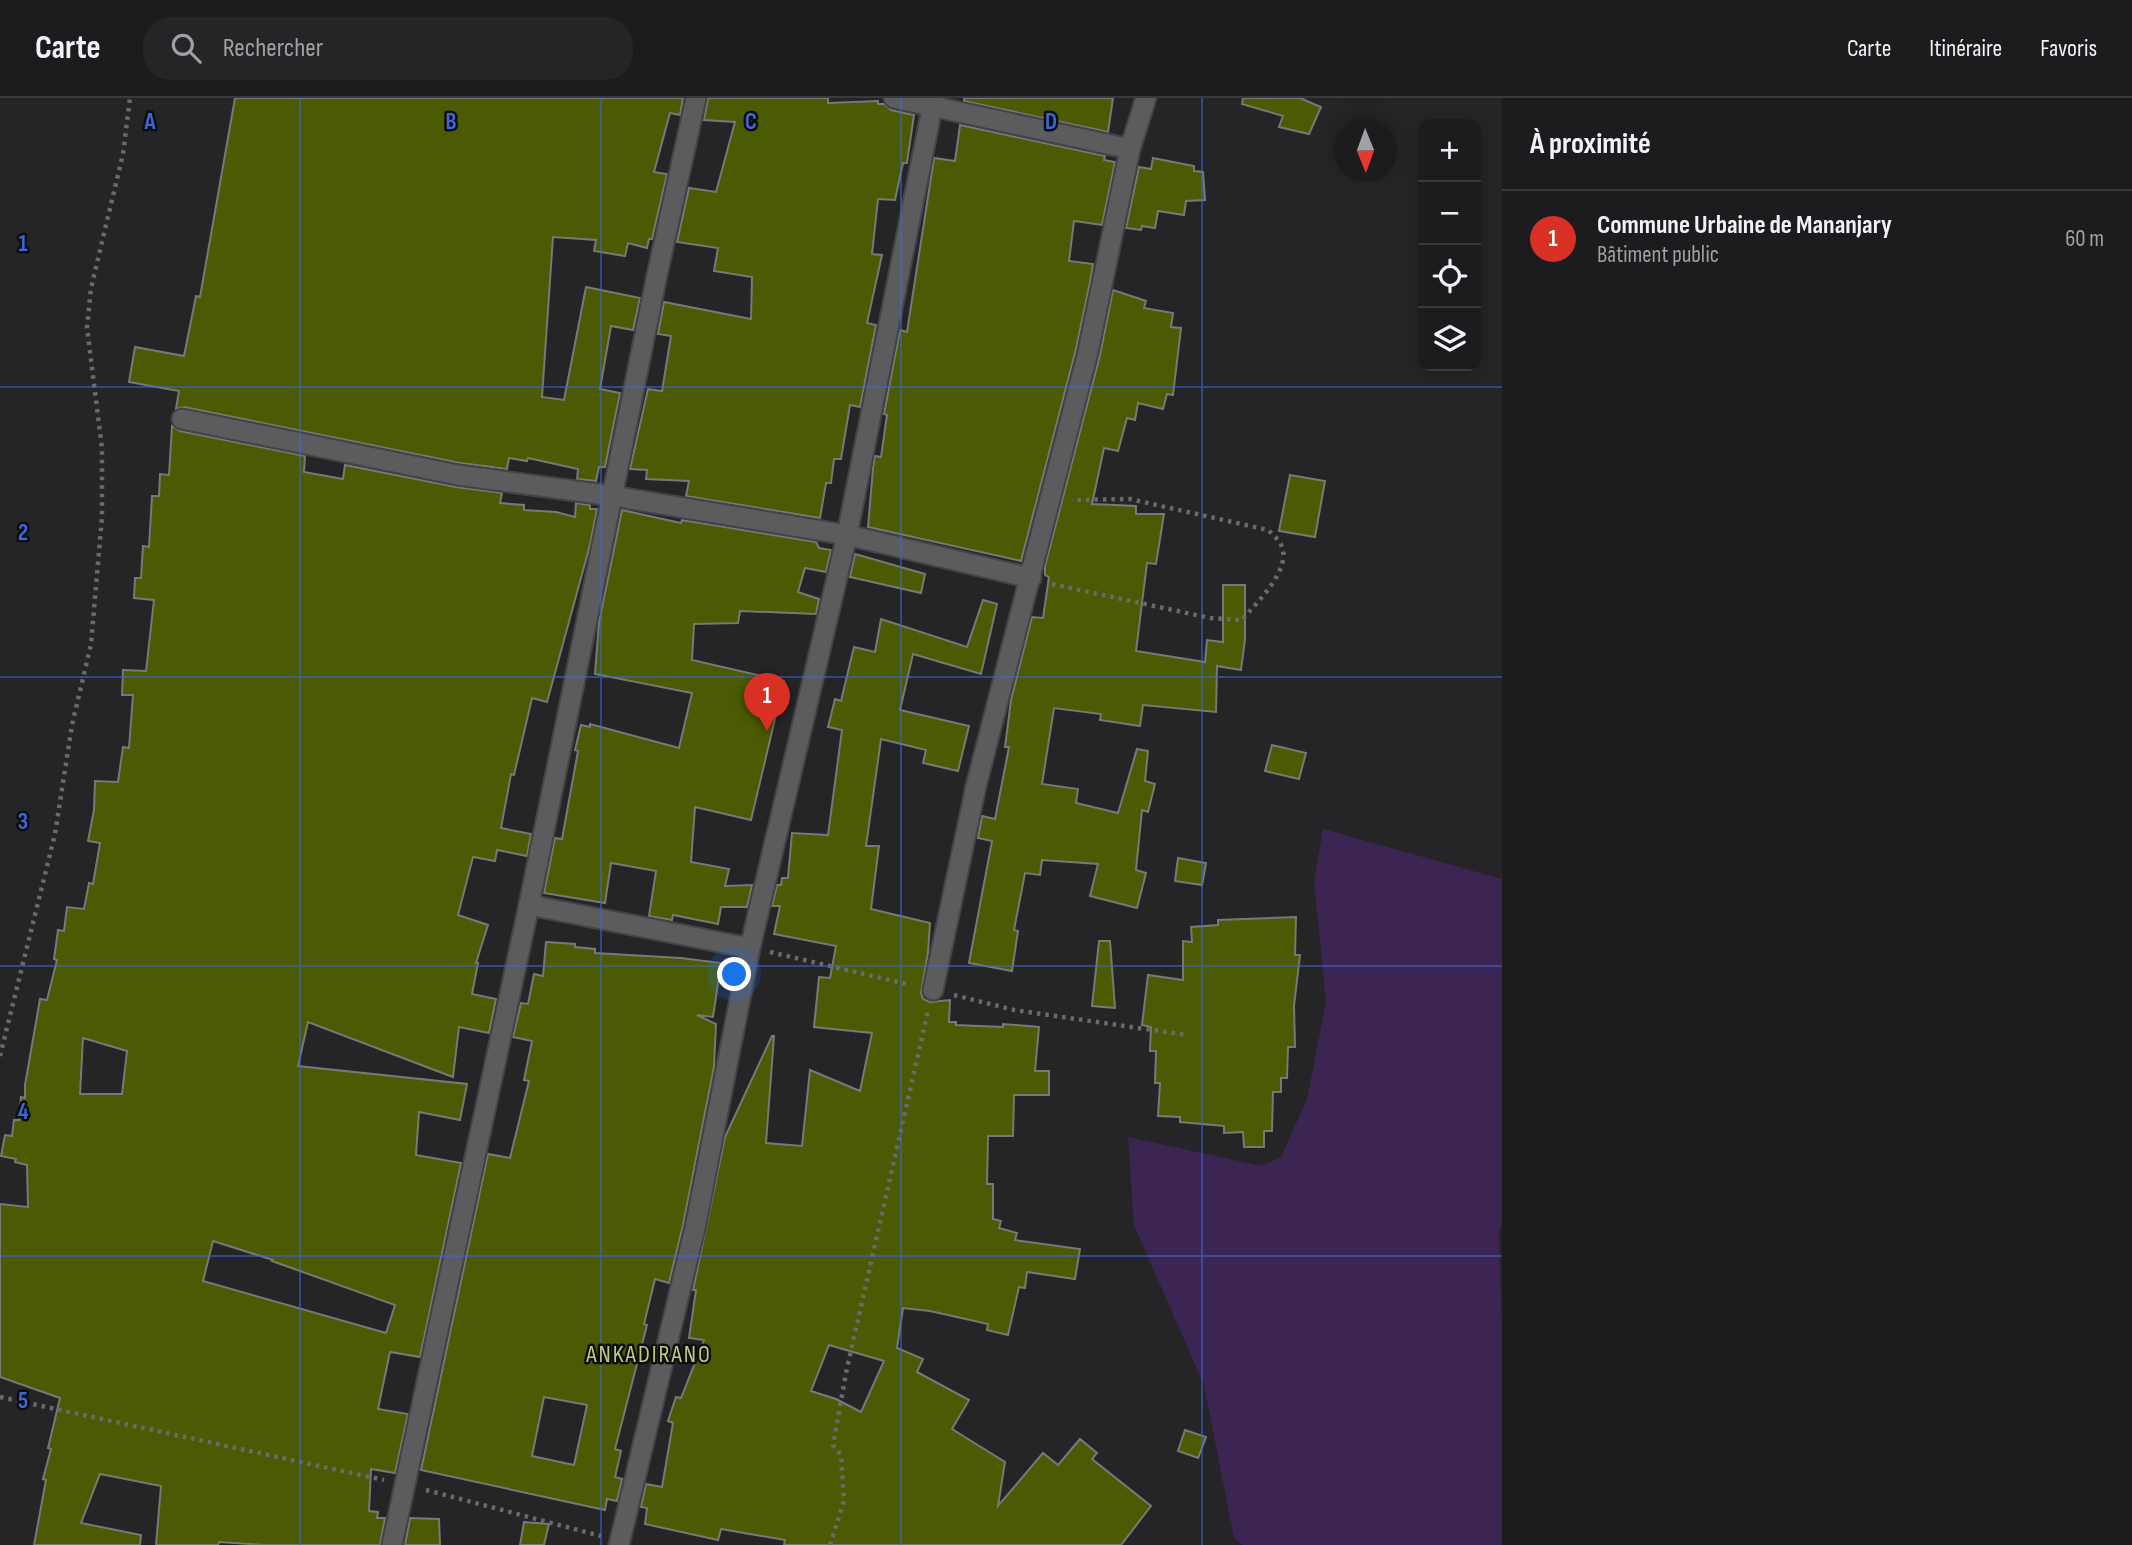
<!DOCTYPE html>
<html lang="fr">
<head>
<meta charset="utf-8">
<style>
	:root { --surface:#1c1b1d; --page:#252426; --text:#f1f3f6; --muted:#a0a1a4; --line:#3a393b; --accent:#d93025 }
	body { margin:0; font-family:"Sofia Sans Condensed",sans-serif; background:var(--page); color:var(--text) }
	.controls { position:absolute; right:21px; top:21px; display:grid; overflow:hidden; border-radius:14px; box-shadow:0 4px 18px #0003 }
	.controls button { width:63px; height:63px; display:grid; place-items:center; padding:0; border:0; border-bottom:2px solid var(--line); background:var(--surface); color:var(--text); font:35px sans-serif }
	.compass { position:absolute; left:1334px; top:21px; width:63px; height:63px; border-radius:50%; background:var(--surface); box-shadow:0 4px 18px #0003; rotate:179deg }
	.you { position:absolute; left:735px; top:877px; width:24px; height:24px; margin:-18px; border:5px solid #fff; border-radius:50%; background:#1a73e8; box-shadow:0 0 0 10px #1a73e833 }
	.badge { display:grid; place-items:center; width:46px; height:46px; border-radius:50%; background:var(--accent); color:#fff; font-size:23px; font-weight:700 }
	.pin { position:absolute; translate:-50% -58px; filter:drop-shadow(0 2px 4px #0008) }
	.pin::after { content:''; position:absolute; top:37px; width:24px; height:21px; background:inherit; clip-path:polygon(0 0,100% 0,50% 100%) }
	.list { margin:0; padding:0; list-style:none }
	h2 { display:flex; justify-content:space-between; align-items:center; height:91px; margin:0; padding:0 28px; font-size:30px }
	h2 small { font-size:23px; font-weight:400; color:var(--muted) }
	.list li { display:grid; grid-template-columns:46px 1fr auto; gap:21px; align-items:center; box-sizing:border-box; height:98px; padding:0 28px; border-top:2px solid var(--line) }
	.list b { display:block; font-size:26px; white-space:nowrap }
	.list p { margin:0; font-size:23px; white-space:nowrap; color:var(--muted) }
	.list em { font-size:23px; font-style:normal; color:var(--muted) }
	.icon { flex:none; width:38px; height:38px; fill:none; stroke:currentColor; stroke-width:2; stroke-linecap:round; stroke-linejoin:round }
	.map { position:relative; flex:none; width:1502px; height:1447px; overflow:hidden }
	header { display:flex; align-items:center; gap:42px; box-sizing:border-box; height:98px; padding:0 35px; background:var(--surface); border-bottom:2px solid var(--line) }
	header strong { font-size:33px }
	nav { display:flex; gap:38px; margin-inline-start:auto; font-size:24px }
	.search { width:490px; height:63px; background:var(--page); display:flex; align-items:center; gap:18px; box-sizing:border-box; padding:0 24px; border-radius:28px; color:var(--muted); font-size:26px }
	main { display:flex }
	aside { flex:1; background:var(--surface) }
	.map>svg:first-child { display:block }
	.green { fill:#3d2553 }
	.building { fill:#4b5b03; stroke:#787976; stroke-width:2; fill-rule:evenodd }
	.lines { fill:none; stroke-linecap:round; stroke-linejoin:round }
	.minor-casing { stroke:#444346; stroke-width:23 }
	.tertiary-casing { stroke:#444346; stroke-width:23 }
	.path { stroke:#6a696c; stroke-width:4.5; stroke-dasharray:3.5 5; stroke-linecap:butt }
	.minor { stroke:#5c5b5e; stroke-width:19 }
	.tertiary { stroke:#5c5b5e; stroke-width:19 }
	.grid { fill:none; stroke:#3c66db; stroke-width:2; stroke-opacity:0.55 }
	.labels { text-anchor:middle; stroke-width:5; stroke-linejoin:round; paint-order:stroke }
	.neighbourhood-label { font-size:24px; letter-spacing:2px; fill:#bacd83; stroke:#0e0e0f }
	.grid-label { font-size:23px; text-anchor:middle; font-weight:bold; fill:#3c66db; stroke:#0e0e0f; stroke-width:5; stroke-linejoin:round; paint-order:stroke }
</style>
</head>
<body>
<header>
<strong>Carte</strong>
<div class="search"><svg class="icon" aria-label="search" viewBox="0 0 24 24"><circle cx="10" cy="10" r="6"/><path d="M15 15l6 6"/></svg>Rechercher</div>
<nav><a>Carte</a><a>Itinéraire</a><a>Favoris</a></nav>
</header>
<main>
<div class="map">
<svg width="1502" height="1447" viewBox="0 0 1502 1447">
	<rect width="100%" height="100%" fill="#252427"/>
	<path class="green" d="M 1323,731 L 1502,781 L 1502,1128 L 1499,1131 L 1502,1237 L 1502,1447 L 1243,1447 L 1234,1440 L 1204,1287 L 1134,1127 L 1128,1039 L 1262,1068 L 1281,1059 L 1307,1001 L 1326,904 L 1314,784 Z"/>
	<path class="building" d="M 235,0 L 683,0 L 680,17 L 670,15 L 654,74 L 667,76 L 652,141 L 649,141 L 647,150 L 628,145 L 625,158 L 594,153 L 596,142 L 553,139 L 542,299 L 564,302 L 586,189 L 640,200 L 633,232 L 611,228 L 600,291 L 620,295 L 605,369 L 599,369 L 596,383 L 577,381 L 578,371 L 528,360 L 527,363 L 509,360 L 507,371 L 460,365 L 184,309 L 176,311 L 179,293 L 129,284 L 135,249 L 184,258 L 196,198 L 200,199 Z
		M 708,0 L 828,0 L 828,5 L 878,3 L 878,6 L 884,6 L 891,12 L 914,17 L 907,65 L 903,65 L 895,102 L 878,101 L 872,156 L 882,157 L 867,225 L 876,227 L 860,309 L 850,307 L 841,361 L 834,361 L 831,385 L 826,385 L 820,420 L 686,398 L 689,383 L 646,381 L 647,372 L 630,371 L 648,291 L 662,293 L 671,238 L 658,236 L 664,204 L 751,221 L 752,179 L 714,173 L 718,150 L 677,144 L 689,90 L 716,94 L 735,24 L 704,22 Z
		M 964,0 L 1113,0 L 1108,34 L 964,3 Z
		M 1243,0 L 1300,0 L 1321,9 L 1309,36 L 1279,29 L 1283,18 L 1242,6 Z
		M 960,27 L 1105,58 L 1104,62 L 1115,64 L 1102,127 L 1074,123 L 1069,163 L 1093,166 L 1090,184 L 1076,251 L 1021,463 L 868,429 L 873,370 L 875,358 L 881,359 L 887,317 L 884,316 L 900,232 L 907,234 L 934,60 L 955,63 Z
		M 1153,60 L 1194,68 L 1194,73 L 1203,74 L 1205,102 L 1186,103 L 1184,117 L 1158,113 L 1155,130 L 1142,128 L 1141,132 L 1126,130 L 1139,69 L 1151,71 Z
		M 1113,192 L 1146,203 L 1144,210 L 1173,215 L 1171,229 L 1181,230 L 1173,297 L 1167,296 L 1163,311 L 1138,305 L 1135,322 L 1127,320 L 1118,353 L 1104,350 L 1092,406 L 1136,408 L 1136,416 L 1164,416 L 1156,466 L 1147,465 L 1136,553 L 1205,564 L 1207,542 L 1223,544 L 1223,487 L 1245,487 L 1245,541 L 1241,572 L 1217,568 L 1216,614 L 1143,607 L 1140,628 L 1100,622 L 1101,616 L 1054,610 L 1042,686 L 1078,691 L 1076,705 L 1118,715 L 1137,651 L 1148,653 L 1145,683 L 1155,686 L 1148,714 L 1142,712 L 1136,772 L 1146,775 L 1137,810 L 1090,798 L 1098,766 L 1042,762 L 1040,777 L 1025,775 L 1014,832 L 1018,833 L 1012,873 L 969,865 L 992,743 L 978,740 L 982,718 L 995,721 L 1009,649 L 1005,649 L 1011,602 L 1032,519 L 1043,520 L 1049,479 L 1045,477 L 1045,468 L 1100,257 Z
		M 172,328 L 180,333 L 305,358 L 304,374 L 343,381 L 345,367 L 456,389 L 502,395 L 500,405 L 524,407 L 524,412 L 556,414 L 575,419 L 576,405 L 590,407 L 590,411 L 597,411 L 590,447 L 547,604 L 532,600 L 514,677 L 511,676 L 501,730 L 531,736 L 527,758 L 497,752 L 495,763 L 473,759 L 458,817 L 488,827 L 476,865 L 478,865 L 472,896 L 496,901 L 489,935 L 459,929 L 453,979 L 308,924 L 298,968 L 467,986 L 460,1022 L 419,1014 L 416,1057 L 461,1065 L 420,1259 L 390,1254 L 378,1311 L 408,1316 L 395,1375 L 371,1371 L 369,1413 L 378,1414 L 377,1420 L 385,1420 L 380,1447 L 265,1447 L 219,1444 L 218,1447 L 156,1447 L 161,1388 L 100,1376 L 81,1425 L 141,1437 L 140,1447 L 34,1447 L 46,1382 L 43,1381 L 51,1351 L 48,1350 L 60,1300 L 0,1279 L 0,1106 L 28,1109 L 27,1067 L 15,1064 L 16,1061 L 1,1058 L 5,1037 L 12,1038 L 14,1022 L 19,1022 L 21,999 L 25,1000 L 25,987 L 40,901 L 47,902 L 57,862 L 54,861 L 58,832 L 64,833 L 67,809 L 84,811 L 89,785 L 93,786 L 100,745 L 88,743 L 94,712 L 95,683 L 118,684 L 123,649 L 129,650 L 133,597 L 122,597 L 123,572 L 146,573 L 154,502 L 134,500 L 135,480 L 141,480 L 143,448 L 149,449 L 152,398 L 159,398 L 160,376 L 169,377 ZM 83,940 L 127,953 L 122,996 L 80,996 ZM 213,1143 L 273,1162 L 272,1163 L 395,1207 L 386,1235 L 203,1183 Z
		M 1290,377 L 1325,383 L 1315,439 L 1279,433 Z
		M 622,412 L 681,425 L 682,422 L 816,444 L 819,450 L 831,452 L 826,474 L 805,470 L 798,494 L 819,501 L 816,516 L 740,513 L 738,525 L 694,526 L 692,562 L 784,583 L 751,722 L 695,709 L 691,764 L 729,771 L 725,788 L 752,787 L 747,809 L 721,809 L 718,826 L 673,817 L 672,822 L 649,818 L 656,773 L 611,765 L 605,805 L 544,795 L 555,740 L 562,741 L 578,653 L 575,652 L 581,627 L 590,629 L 590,626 L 679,650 L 692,595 L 595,576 L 599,524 Z
		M 855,456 L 925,476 L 921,495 L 850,479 Z
		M 983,502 L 997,506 L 981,576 L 913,556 L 900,612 L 969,628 L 958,673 L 923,665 L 926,652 L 881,641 L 866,748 L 879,748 L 871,811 L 930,825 L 928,855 L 921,895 L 923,901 L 930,904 L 950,902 L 949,924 L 956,924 L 956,927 L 1003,929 L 1003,926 L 1039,929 L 1035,973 L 1049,973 L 1049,997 L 1014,997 L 1013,1038 L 988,1038 L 987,1086 L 993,1086 L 993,1121 L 1001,1123 L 999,1130 L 1017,1135 L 1015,1142 L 1080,1151 L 1075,1181 L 1027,1174 L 1025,1190 L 1019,1189 L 1008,1237 L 987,1232 L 988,1226 L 930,1213 L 903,1210 L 897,1250 L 923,1261 L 917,1274 L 969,1302 L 952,1331 L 1005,1364 L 998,1408 L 1043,1355 L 1058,1367 L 1080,1341 L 1097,1355 L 1092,1361 L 1151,1408 L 1121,1447 L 784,1447 L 785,1442 L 721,1431 L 718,1442 L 645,1426 L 647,1410 L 641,1409 L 646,1386 L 662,1389 L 673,1325 L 668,1323 L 676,1299 L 681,1300 L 704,1242 L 689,1240 L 696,1192 L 693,1192 L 725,1039 L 772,938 L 774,938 L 766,1045 L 802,1048 L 810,972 L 860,993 L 872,935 L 814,929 L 819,879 L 830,880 L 836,848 L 774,836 L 780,808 L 772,808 L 777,787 L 781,787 L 782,780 L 788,780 L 792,735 L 828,737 L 842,632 L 828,629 L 835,601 L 841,603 L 854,549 L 875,554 L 881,521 L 967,549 ZM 829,1247 L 884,1263 L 861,1314 L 836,1301 L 811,1293 Z
		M 1272,647 L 1306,655 L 1299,681 L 1265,673 Z
		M 1178,760 L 1206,765 L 1202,787 L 1175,783 Z
		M 1296,819 L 1295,857 L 1300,857 L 1294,908 L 1295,949 L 1288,949 L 1287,980 L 1281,980 L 1281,994 L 1273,994 L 1272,1033 L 1264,1033 L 1264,1049 L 1244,1049 L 1243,1034 L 1224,1035 L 1224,1028 L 1180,1024 L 1180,1019 L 1158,1018 L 1160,985 L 1155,985 L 1156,953 L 1150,953 L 1151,929 L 1142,927 L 1148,877 L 1183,882 L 1183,843 L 1192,844 L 1191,829 L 1218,827 L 1218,822 Z
		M 1099,843 L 1110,843 L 1115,910 L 1092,908 Z
		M 546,844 L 575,846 L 575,849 L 595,851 L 595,855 L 681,860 L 721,865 L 713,919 L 697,917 L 716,926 L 714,969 L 683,1127 L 669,1185 L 655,1181 L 644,1226 L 647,1227 L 615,1351 L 621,1353 L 615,1379 L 622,1381 L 617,1403 L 607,1401 L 605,1412 L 421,1372 L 488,1056 L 510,1060 L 529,983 L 524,982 L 532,943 L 513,939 L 521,905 L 528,906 L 534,876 L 543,878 ZM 544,1299 L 587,1307 L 574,1367 L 532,1358 Z
		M 1185,1332 L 1206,1339 L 1198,1360 L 1178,1353 Z
		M 410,1420 L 439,1421 L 440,1447 L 405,1447 Z
		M 524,1424 L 549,1426 L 544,1447 L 520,1447 Z"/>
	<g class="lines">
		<defs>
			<path id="minor" d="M 894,0 L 1130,51
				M 182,321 L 458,377 L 613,398 L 847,437 L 1031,480
				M 529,807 L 750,850
				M 933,892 L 976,688 L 1088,254 L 1130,51 L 1146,0
				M 619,1447 L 695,1130 L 750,850 L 847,437 L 934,0"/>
			<path id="tertiary" d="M 392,1447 L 529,807 L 657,177 L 696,0"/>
		</defs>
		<use href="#minor" class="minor-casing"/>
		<use href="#tertiary" class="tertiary-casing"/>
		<path class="path" d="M 1052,486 L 1210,520 L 1242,522 C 1256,505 1295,469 1280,445 C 1277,440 1272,436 1268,432 L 1130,401 L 1072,402
			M 770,854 L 911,887
			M 954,897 L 1014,912 L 1187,937
			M 0,958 L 55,736 L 72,627 L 91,546 L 102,419 L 102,350 L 87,230 L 91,190 L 123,56 L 130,0
			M 0,1299 L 384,1382
			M 426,1392 L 601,1438
			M 830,1447 L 844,1403 L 841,1357 L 833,1347 L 847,1270 L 928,913"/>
		<use href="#minor" class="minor"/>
		<use href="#tertiary" class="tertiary"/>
	</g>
	<path class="grid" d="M 300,0 L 300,1447M 601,0 L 601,1447M 901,0 L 901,1447M 1202,0 L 1202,1447M 0,289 L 1502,289M 0,579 L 1502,579M 0,868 L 1502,868M 0,1158 L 1502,1158"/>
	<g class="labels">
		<g class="neighbourhood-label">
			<text x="649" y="1264">ANKADIRANO</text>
		</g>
	</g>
	<g class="grid-label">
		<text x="150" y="31">A</text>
		<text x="451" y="31">B</text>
		<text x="751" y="31">C</text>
		<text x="1051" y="31">D</text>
		<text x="23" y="153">1</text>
		<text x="23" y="442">2</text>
		<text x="23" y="731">3</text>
		<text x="23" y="1021">4</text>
		<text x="23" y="1310">5</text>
	</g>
</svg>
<div class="controls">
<button>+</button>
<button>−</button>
<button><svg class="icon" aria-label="locate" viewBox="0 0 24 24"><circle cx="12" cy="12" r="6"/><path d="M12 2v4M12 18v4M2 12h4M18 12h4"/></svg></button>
<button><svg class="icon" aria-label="layers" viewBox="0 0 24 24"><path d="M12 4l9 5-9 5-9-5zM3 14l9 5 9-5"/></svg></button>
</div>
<svg class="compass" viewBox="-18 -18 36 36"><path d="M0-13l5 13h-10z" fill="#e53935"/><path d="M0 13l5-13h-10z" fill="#a0a1a4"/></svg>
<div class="you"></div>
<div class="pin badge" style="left:767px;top:633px">1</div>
</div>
<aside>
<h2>À proximité<small></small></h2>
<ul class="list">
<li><span class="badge">1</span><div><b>Commune Urbaine de Mananjary</b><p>Bâtiment public</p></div><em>60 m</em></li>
</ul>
</aside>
</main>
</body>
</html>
